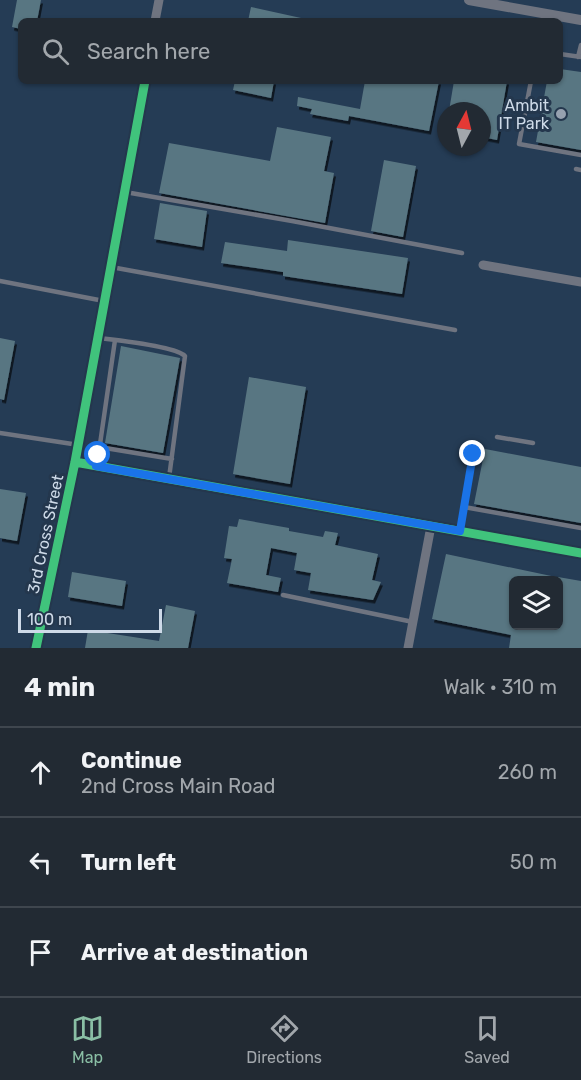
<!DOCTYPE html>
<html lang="en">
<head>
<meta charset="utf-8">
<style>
	:root { --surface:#222a33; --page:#2a323b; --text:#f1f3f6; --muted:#a2a7ac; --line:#3f464e; --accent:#8abfa5 }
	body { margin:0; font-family:Rubik,sans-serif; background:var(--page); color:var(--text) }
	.controls { position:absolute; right:18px; bottom:18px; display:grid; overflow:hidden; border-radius:9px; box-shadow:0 2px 4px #0004 }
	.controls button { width:54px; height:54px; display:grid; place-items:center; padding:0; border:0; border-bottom:2px solid var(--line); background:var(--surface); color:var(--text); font:30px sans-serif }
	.compass { position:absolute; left:437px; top:102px; width:54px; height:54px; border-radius:50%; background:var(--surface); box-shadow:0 2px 4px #0004; rotate:7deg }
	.scale { position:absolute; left:18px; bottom:15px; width:144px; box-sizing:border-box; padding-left:6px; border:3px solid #cedae8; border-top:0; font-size:16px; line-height:21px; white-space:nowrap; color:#cedae8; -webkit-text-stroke:4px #24374d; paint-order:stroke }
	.stop { position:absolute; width:18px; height:18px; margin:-14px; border:4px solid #1a73e8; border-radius:50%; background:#fff }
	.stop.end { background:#1a73e8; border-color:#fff; box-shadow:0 2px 6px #0008 }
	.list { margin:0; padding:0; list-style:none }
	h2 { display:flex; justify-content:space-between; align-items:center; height:78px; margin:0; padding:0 24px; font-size:26px }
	h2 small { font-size:20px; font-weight:400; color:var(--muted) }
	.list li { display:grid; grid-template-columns:39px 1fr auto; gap:18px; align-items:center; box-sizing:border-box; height:90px; padding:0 24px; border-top:2px solid var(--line) }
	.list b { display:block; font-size:22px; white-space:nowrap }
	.list p { margin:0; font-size:20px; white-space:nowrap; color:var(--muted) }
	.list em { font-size:20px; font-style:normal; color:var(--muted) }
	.icon { flex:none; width:33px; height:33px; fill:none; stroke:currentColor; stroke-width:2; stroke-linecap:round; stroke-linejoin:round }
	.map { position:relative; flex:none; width:581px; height:648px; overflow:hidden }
	.search { position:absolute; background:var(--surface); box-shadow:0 2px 4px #0004; left:18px; right:18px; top:18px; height:66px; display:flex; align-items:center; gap:15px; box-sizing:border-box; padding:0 21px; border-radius:9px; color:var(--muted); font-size:22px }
	.sheet { height:348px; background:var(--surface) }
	nav { display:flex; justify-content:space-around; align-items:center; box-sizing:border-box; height:84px; border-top:2px solid var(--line); background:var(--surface); font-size:16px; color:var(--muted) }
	nav a { display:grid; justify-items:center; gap:3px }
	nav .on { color:var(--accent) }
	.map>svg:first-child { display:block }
	.built { fill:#253c55; fill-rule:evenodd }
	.building { fill:#597682; filter:url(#shadow) }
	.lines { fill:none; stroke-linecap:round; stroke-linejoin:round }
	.service { stroke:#6f7480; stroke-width:4.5 }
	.minor { stroke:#6f7480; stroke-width:9 }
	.tertiary { stroke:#6f7480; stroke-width:10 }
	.cycleway-casing { stroke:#24374d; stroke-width:13 }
	.cycleway { stroke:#40c37c; stroke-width:9 }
	.route { stroke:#1a73e8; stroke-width:8 }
	.poi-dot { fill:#96a1af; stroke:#24374d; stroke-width:2 }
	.labels { text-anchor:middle; stroke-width:6; stroke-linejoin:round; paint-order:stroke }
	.poi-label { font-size:16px; fill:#cedae8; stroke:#24374d; text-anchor:end }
	.street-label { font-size:16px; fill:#cedae8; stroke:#24374d }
</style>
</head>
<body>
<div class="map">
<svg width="581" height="648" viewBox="0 0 581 648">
	<defs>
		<filter id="shadow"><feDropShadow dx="2" dy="3.5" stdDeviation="0" flood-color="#0009"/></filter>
	</defs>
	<rect width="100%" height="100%" fill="#2d3844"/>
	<path class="built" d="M 0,0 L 581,0 L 581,648 L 0,648 ZM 21,21 L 560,21 L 560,81 L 21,81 ZM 446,111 L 482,111 L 482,147 L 446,147 ZM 514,580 L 558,580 L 558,626 L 514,626 Z"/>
	<path class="building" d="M 17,0 L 41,0 L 37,21 L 21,21 L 21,29 L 12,27 Z
		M 251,7 L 301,18 L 301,21 L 248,21 Z
		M 560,69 L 581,72 L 581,150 L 536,142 L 547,81 L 560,81 Z
		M 235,81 L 274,81 L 271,98 L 233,90 Z
		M 365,81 L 439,81 L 429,131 L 349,116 L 348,121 L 310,114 L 312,109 L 297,106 L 298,97 L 360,109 Z
		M 454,81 L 507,81 L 497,140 L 482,137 L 482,111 L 449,111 Z
		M 277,127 L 331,137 L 324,171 L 334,173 L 325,223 L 159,193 L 169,143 L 270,161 Z
		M 384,160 L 416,166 L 403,237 L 371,231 Z
		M 160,203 L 207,211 L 202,247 L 154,239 Z
		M 288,240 L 408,258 L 402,294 L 283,276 L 283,272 L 221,263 L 225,242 L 287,251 Z
		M 0,338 L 15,341 L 4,400 L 0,399 Z
		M 121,346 L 180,358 L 163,453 L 105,443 Z
		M 249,377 L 306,387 L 290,484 L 233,474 Z
		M 485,449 L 581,467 L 581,523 L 474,504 Z
		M 0,489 L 26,493 L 17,541 L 0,538 Z
		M 239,519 L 289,528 L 289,531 L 323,537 L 325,531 L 338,533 L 335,545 L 378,554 L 372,580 L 381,582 L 373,600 L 308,590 L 311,573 L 294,570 L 297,553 L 271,548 L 266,575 L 281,578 L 278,592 L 227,583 L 232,559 L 224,558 L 229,526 L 237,527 Z
		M 446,554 L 556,577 L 556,580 L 513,580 L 513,626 L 558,626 L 558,577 L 581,581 L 581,648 L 509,648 L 511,635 L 432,619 Z
		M 72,572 L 126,581 L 122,606 L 68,597 Z
		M 166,605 L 195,611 L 188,648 L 85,648 L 88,630 L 159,641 Z"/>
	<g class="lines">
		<path class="service" d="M 560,54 L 581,57
			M 578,57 L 581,45
			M 531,81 L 519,144 L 581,155
			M 576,169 L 581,170
			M 125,192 L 292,221 L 462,253
			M 111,267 L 455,330
			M 0,281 L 104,301
			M 98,338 C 115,340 175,346 185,356 L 169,478
			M 0,433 L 79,445
			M 497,437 L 533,443
			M 99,447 L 172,459
			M 473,454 L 464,507 L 581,528
			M 97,465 L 115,340
			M 460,531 L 464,507
			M 283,595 L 413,622"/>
		<path class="minor" d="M 155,21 L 159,0
			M 483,265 L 581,282
			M 75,462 L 581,553
			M 36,648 L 75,462 L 145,81
			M 408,648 L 431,526"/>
		<path class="tertiary" d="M 469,0 L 581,20"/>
		<defs>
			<path id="cycleway" d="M 75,462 L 581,553
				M 36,648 L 75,462 L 145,81"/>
		</defs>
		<use href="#cycleway" class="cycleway-casing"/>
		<use href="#cycleway" class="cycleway"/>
	</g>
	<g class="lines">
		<path class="route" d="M 98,455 L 96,466 L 460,531 L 473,454"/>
	</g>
	<circle class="poi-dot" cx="561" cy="114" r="6"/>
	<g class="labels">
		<g class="poi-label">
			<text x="549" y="111">Ambit<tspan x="549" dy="18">IT Park</tspan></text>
		</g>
		<g class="street-label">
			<text transform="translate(45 534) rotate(-78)" y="6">3rd Cross Street</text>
		</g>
	</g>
</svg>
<div class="controls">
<button><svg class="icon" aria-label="layers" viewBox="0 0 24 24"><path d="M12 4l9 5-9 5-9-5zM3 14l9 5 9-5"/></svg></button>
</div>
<svg class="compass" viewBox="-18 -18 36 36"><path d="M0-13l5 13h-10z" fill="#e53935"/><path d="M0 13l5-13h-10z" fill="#a2a7ac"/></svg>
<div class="scale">100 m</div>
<div class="stop" style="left:98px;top:455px"></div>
<div class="stop end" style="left:473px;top:454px"></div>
<div class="search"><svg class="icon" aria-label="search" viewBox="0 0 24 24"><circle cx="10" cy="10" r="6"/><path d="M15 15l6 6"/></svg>Search here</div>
</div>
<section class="sheet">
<h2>4 min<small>Walk · 310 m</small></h2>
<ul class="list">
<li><svg class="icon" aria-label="ahead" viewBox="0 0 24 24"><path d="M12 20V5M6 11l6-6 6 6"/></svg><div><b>Continue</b><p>2nd Cross Main Road</p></div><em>260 m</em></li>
<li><svg class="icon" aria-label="left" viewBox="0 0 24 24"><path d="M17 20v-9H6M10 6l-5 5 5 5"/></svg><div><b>Turn left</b></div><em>50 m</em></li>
<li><svg class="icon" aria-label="arrive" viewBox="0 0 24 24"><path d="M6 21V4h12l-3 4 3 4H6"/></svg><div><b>Arrive at destination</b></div></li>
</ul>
</section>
<nav>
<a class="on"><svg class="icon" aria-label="map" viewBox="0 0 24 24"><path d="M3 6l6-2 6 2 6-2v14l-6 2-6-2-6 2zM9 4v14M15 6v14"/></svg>Map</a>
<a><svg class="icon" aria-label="directions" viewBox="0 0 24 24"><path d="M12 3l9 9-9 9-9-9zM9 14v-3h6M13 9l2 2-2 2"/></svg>Directions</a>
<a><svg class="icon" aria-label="saved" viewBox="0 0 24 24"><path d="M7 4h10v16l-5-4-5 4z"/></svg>Saved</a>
</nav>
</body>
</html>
